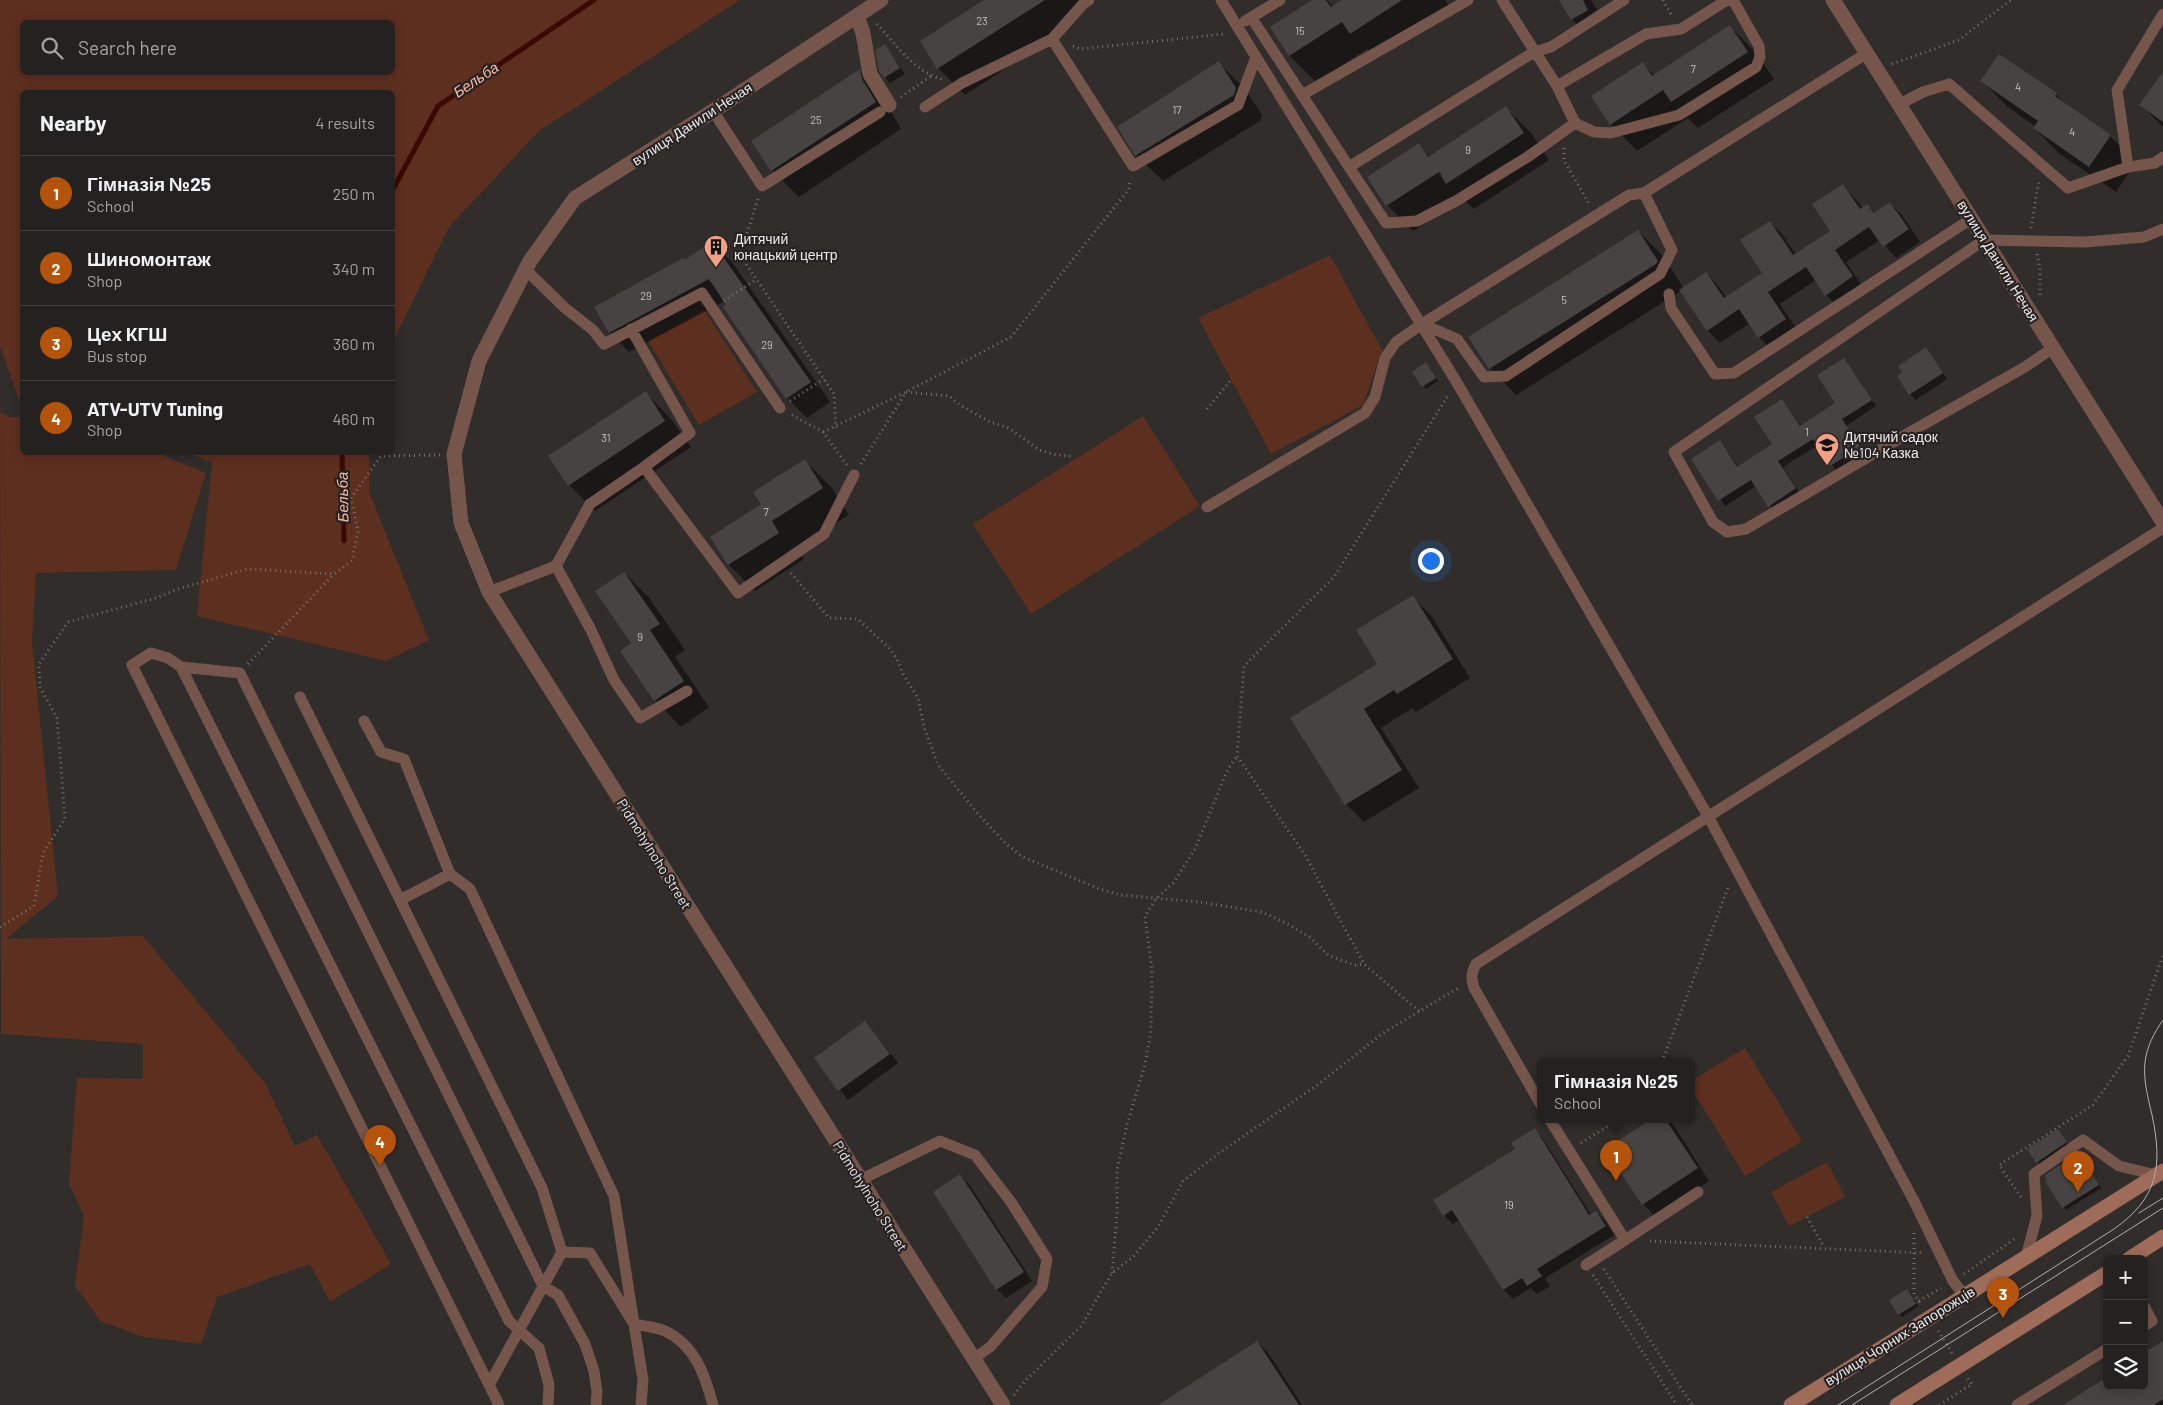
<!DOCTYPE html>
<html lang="en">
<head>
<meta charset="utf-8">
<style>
	:root { --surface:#242220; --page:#2c2a29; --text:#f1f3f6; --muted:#a3a4a5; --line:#413f3e; --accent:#b45309 }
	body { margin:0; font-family:Barlow,sans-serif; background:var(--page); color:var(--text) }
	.controls { position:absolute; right:15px; bottom:15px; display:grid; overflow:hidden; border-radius:8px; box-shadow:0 2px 12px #0003 }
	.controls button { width:45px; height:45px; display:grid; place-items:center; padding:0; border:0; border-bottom:1px solid var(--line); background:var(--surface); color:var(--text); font:25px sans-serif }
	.you { position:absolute; left:1430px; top:560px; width:18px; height:18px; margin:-12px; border:4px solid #fff; border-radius:50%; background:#1a73e8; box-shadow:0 0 0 8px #1a73e833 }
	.badge { display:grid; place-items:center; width:32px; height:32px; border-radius:50%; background:var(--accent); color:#fff; font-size:16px; font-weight:700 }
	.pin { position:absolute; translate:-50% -41px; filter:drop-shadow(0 1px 2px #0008) }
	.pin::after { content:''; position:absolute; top:26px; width:18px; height:15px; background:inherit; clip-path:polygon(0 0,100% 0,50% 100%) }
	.popup { position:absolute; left:1537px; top:1058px; width:158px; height:65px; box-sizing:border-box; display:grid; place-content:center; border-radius:8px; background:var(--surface); filter:drop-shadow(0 1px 4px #0005); font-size:16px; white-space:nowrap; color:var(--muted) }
	.popup b { font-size:19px; color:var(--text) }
	.popup::after { content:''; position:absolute; left:50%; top:100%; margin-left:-10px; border:10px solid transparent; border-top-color:var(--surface) }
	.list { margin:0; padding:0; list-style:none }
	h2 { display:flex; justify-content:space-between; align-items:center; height:65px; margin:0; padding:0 20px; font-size:21px }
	h2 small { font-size:16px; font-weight:400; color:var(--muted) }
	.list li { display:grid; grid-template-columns:32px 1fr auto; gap:15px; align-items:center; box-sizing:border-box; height:75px; padding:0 20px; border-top:1px solid var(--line) }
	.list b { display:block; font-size:19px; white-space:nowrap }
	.list p { margin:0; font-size:16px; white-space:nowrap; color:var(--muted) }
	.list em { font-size:16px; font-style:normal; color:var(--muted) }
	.icon { flex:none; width:28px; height:28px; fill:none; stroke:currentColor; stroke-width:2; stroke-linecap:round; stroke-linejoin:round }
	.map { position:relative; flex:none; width:2163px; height:1405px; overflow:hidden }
	.search { position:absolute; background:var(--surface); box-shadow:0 2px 12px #0003; left:20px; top:20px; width:375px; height:55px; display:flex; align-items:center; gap:12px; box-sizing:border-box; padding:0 18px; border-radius:8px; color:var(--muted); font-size:19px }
	.panel { position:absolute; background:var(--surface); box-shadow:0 2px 12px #0003; left:20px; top:90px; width:375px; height:365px; border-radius:8px }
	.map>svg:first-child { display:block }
	.green { fill:#5d2f1f; fill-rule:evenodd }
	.shadow { fill:#0007 }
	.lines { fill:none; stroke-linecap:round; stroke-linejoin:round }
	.stream { stroke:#3c0900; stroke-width:5 }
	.building { fill:#464342 }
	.path { stroke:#757271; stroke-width:3; stroke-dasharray:1 4; stroke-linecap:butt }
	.service { stroke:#76564b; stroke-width:11 }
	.minor { stroke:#76564b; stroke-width:15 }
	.secondary { stroke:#9f6c5a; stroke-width:15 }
	.tram { stroke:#b1afae; stroke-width:1 }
	.labels { text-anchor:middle; stroke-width:4.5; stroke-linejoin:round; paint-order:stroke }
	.number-label { font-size:11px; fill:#c4c2c1 }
	.street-label { font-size:14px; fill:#eeeceb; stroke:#262322 }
	.poi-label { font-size:14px; fill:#eeeceb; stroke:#262322; text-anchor:start }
	.water-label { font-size:15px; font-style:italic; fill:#fbbba5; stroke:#262322 }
</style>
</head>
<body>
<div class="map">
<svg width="2163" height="1405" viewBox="0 0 2163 1405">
	<rect width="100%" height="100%" fill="#302d2b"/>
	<path class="green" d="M 0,0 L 740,0 L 539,131 L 449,227 L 393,341 L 392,92 L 22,92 L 22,399 L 19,399 L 0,347 ZM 22,22 L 392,22 L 392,72 L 22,72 Z
		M 1330,255 L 1382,350 L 1363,405 L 1271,454 L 1198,318 Z
		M 704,310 L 757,392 L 699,425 L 648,341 Z
		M 0,412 L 10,417 L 22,417 L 22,452 L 157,453 L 206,473 L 176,570 L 36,573 L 32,643 L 58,896 L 6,939 L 143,936 L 265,1083 L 295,1146 L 317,1135 L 391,1264 L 330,1302 L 310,1264 L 217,1297 L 201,1344 L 144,1337 L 100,1321 L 75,1285 L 84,1216 L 69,1183 L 77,1078 L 143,1079 L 143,1044 L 1,1034 Z
		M 1143,416 L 1200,506 L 1031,614 L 973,524 Z
		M 189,453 L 369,453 L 369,492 L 429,640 L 386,661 L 197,616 L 212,463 Z
		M 1745,1048 L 1802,1141 L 1745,1176 L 1691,1088 L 1691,1081 Z
		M 1827,1162 L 1845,1197 L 1789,1226 L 1771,1192 Z"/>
	<path class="shadow" d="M 986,0 L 1096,0 L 1065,20 L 1069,27 L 965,95 L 938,68 L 921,42 Z
		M 1314,0 L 1327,0 L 1334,7 L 1345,0 L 1445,0 L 1452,10 L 1377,59 L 1367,49 L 1316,82 L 1290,56 L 1272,28 Z
		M 1561,0 L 1591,0 L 1597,10 L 1592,13 L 1595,17 L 1579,27 L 1572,19 Z
		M 1730,26 L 1756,53 L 1774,79 L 1698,128 L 1688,118 L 1637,151 L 1611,124 L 1593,97 L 1643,64 L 1655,76 Z
		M 885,46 L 905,74 L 890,83 L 885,78 Z
		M 1999,55 L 2056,94 L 2069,108 L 2110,136 L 2136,162 L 2116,192 L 2060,154 L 2034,128 L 2036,127 L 2008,107 L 1982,81 Z
		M 1219,63 L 1245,89 L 1262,115 L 1260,121 L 1163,181 L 1136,155 Z
		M 860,71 L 885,97 L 888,106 L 901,129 L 799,197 L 772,170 L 753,141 Z
		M 2163,74 L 2163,127 L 2141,105 Z
		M 1506,108 L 1532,134 L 1549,160 L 1474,209 L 1463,199 L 1413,231 L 1387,205 L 1418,145 L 1430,157 Z
		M 1843,185 L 1863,208 L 1867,205 L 1875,213 L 1890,203 L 1902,215 L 1920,242 L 1896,258 L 1880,240 L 1846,262 L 1864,289 L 1838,307 L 1826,295 L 1816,280 L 1780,304 L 1798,331 L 1771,349 L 1759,337 L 1750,323 L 1720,343 L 1708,331 L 1681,291 L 1516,395 L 1490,368 L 1470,338 L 1638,231 L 1664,257 L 1684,289 L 1706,273 L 1718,286 L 1727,298 L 1764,273 L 1770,222 L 1782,234 L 1796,255 L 1831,231 Z
		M 712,243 L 732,262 L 830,402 L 807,418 L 787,398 L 725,308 L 728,306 L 725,301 L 629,352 L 610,332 L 685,261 Z
		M 1926,349 L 1947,379 L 1916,400 L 1910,394 Z
		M 1844,359 L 1876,406 L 1846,426 L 1864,453 L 1837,471 L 1818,445 L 1783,467 L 1801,495 L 1775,512 L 1756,486 L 1725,506 L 1693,459 L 1720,441 L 1738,467 L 1773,445 L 1782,400 L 1801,426 L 1837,403 Z
		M 1429,367 L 1438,381 L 1426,389 L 1414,373 Z
		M 645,392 L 671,419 L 691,447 L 595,511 L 569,485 Z
		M 805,461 L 831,487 L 849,515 L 797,547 L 804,559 L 755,591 L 729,565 L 711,537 L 763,505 Z
		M 624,573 L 650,599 L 685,650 L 675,657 L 709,707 L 681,727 L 655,700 L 621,651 L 633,644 Z
		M 1412,597 L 1431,615 L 1470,678 L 1416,712 L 1412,708 L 1381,728 L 1419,788 L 1364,822 L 1346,804 L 1292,718 L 1379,664 Z
		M 865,1022 L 898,1063 L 848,1100 L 816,1058 Z
		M 1653,1120 L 1667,1120 L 1674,1126 L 1709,1181 L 1655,1216 L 1643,1204 L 1607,1149 Z
		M 1535,1130 L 1543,1139 L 1591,1215 L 1596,1212 L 1605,1221 L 1614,1235 L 1545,1278 L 1550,1286 L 1537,1294 L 1531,1288 L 1513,1299 L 1504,1290 L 1460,1219 L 1453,1224 L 1444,1215 L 1516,1149 Z
		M 2061,1133 L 2068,1145 L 2040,1165 L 2029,1149 Z
		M 2079,1161 L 2084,1162 L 2101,1188 L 2066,1210 L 2047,1181 Z
		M 960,1175 L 969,1184 L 1032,1281 L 1006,1298 L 997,1289 L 934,1192 Z
		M 1909,1293 L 1918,1306 L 1902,1317 L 1899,1314 Z
		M 1257,1342 L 1269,1354 L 1302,1405 L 1160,1405 Z
		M 2163,1343 L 2163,1405 L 2065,1405 L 2107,1386 L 2144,1386 Z"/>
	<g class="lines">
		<path class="stream" d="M 392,191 L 438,106 L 594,0
			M 342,452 L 344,541"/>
	</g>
	<path class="building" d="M 984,0 L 1045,0 L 937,69 L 920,41 Z
		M 1312,0 L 1326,0 L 1331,7 L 1342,0 L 1402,0 L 1350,34 L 1342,22 L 1289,56 L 1270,27 Z
		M 1559,0 L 1583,0 L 1588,10 L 1571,20 Z
		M 1730,25 L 1748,52 L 1671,102 L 1663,90 L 1610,125 L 1591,96 L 1643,62 L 1652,76 Z
		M 885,44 L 900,68 L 884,78 L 879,71 L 875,50 Z
		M 1999,54 L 2057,93 L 2055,96 L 2111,135 L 2089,167 L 2033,128 L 2038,121 L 1980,81 Z
		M 1219,61 L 1236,88 L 1234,95 L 1135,156 L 1117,127 Z
		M 860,69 L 862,79 L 876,102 L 771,171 L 751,141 Z
		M 2163,72 L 2163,122 L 2139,105 Z
		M 1506,106 L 1524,133 L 1446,184 L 1439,172 L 1386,206 L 1367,177 L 1419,143 L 1428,157 Z
		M 1843,184 L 1860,209 L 1867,204 L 1874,213 L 1890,202 L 1909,229 L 1883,247 L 1869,227 L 1835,250 L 1853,276 L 1825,296 L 1806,267 L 1768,292 L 1786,319 L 1758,338 L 1739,309 L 1707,331 L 1679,290 L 1706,272 L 1724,298 L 1762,273 L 1740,240 L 1770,221 L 1793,255 L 1830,231 L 1812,204 Z
		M 1638,230 L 1658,261 L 1656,264 L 1489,369 L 1468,337 Z
		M 712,241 L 811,382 L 786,399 L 723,307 L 726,305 L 709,279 L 609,333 L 594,307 L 683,258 L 685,260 Z
		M 1926,347 L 1943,373 L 1909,395 L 1897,376 L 1902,372 L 1898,366 Z
		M 1844,358 L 1872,400 L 1842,419 L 1860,447 L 1830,466 L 1813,439 L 1778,461 L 1796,488 L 1768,507 L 1751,480 L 1718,501 L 1691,459 L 1720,440 L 1737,467 L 1772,444 L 1754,417 L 1782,399 L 1800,426 L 1835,403 L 1817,375 Z
		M 1426,362 L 1436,378 L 1422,387 L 1412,372 Z
		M 646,391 L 665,421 L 568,486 L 548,456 Z
		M 805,459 L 823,488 L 772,521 L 779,533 L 728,565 L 710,537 L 761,504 L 753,492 Z
		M 624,572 L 660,624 L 650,630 L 684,681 L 654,701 L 620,651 L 631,643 L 595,591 Z
		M 1413,595 L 1453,659 L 1397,694 L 1394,690 L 1364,709 L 1402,770 L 1345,805 L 1290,718 L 1377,664 L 1356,630 Z
		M 865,1021 L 890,1054 L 838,1091 L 814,1058 Z
		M 1650,1120 L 1666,1120 L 1698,1168 L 1642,1205 L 1605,1149 Z
		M 1535,1128 L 1589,1215 L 1596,1211 L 1606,1226 L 1537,1269 L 1542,1276 L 1527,1286 L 1522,1278 L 1503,1290 L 1452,1210 L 1443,1216 L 1433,1200 L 1515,1149 L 1511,1143 Z
		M 2058,1129 L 2067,1142 L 2036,1163 L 2027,1149 Z
		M 2075,1155 L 2079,1160 L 2082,1158 L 2099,1185 L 2062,1208 L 2045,1181 L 2047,1180 L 2044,1176 Z
		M 960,1174 L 1024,1272 L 996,1290 L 933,1192 Z
		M 1907,1289 L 1916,1304 L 1898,1315 L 1889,1300 Z
		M 1257,1341 L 1299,1405 L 1158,1405 Z
		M 2163,1341 L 2163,1399 L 2154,1405 L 2063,1405 L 2107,1377 L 2107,1386 L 2144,1386 L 2144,1353 Z"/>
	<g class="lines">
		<path class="path" d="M 1663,0 L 1672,16
			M 877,24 C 895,43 915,73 942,79
			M 1073,46 L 1080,49 L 1225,34
			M 1892,64 L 1959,40 L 2011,0
			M 901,97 L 931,76
			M 1564,148 L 1564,161 L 1590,205
			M 758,199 L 740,255 L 834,394 L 836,428
			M 2031,228 L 2039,180
			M 2037,254 L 2040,268 L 2040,297
			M 724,301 L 757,279
			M 790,401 L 824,379
			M 1207,409 L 1231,380
			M 792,415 L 823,432 L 847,465
			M 823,432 L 906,392 L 1011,337 L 1129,189 L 1130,180
			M 861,464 L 906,392 L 949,396 L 960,405 L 990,422 L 1009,428 L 1039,450 L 1056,455 L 1071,456
			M 791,573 L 829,618 L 858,619 L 890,649 L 897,659 L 903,674 L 918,698 L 924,727 L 938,765 L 979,815 L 1006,844 L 1023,857 L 1102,890 L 1121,895 L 1199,902 L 1262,912 L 1286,923 L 1311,938 L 1328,955 L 1354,965 L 1364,964
			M 248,664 L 333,575
			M 0,927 L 34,906 L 43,853 L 65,819 L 57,718 L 40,687 L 39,664 L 68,622 L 156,598 L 178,589 L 248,569 L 334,574 L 352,561 L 358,531 L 351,498 L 381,456 L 440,455
			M 1419,1011 L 1364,964 L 1305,855 L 1237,756 L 1244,666 L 1334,577 L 1449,394
			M 1662,1062 L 1729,885
			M 1581,1143 L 1618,1120
			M 2021,1197 L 1999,1165 L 2093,1105 L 2128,1056 L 2163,955
			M 1807,1217 L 1824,1247
			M 1914,1233 L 1914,1294 L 1920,1303
			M 1650,1241 L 1924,1253
			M 1604,1269 L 1692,1405
			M 1112,1273 L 1117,1214 L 1117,1170 L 1127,1125 L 1145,1064 L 1151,1031 L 1152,970 L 1145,916 L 1155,900 L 1174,882 L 1195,849 L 1228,769 L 1237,756
			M 1964,1274 L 2016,1238
			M 1593,1275 L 1677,1405
			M 1919,1301 L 1941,1288
			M 1938,1331 L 1952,1353
			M 1014,1395 L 1025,1381 L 1081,1326 L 1112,1273 L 1133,1257 L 1158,1227 L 1183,1181 L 1219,1153 L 1316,1086 L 1383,1033 L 1460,987
			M 1939,1405 L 1972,1384 L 1967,1377"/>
		<path class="service" d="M 1221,0 L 1456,381 L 1708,816 L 1914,1201 L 1953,1281 L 1964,1295
			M 1502,0 L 1557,86 L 1646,34 L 1681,29 L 1727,0
			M 1251,17 L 1302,95 L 1468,0
			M 1245,21 L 1280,0
			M 1052,39 L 1133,166 L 1238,105 L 1256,57
			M 1302,95 L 1349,167 L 1534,52 L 1551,47 L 1624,0
			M 1900,104 L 1923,92 L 1949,84 L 2068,188 L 2128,167 L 2117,90 L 2163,14
			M 925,107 L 962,83 L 1052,39 L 1083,4 L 1089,0
			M 713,111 L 762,186 L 880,112
			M 1575,123 L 1594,132 L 1611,133 L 1679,115 L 1756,67 L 1760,57 L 1759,46 L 1733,0
			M 1349,167 L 1386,223 L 1417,221 L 1456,201 L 1529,156 L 1575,123 L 1557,86
			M 2128,167 L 2155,163 L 2163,157
			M 526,270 L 565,308 L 593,330 L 604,344 L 702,293 L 780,408
			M 1669,294 L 1671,308 L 1715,374 L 1734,373 L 1971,219
			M 1422,324 L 1629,195 L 1644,193 L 1867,53
			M 631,329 L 690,433 L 644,467
			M 2053,348 L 2025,367 L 1912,431 L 1746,529 L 1727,532 L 1713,522 L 1674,452 L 1984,240 L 2085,242 L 2144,237 L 2163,229
			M 1207,507 L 1365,413 L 1375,397 L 1385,358 L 1396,342 L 1422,324 L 1457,339 L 1484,377 L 1506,376 L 1660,274 L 1672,250 L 1644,193
			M 556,566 L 591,630 L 614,680 L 640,718 L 687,691
			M 489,592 L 556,566 L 590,504 L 644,467 L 738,593 L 824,534 L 854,475
			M 181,667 L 509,1321 L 539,1348 L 549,1385 L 548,1405
			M 300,697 L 542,1188 L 562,1252 L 489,1385
			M 364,721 L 381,752 L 404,759 L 450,874 L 400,900
			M 450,874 L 470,889 L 614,1196 L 634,1324 C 644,1326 656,1327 665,1331 C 695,1345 705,1375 713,1405
			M 1541,1105 L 1474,988 C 1471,979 1471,973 1476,964 L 2163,528
			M 1550,1120 L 1625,1240 L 1586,1265
			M 860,1180 L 940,1141 L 975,1155 L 1011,1202 L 1047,1259 L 1042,1287 L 991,1346 L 974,1359
			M 1625,1240 L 1698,1192
			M 562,1252 L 590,1253 L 634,1324 L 643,1380 L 641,1405
			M 2026,1257 L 2037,1216 L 2034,1174 L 2083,1140 L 2119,1166 L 2156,1175
			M 2144,1306 L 2152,1321 L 2144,1326
			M 499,1405 L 132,665 L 151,653 L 168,658 L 181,667 L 240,673 L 543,1286 L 558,1295 L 585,1344 L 594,1371 L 597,1392 L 596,1405
			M 2017,1405 L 2107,1349"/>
		<path class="minor" d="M 881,0 L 713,111 L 575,198 L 530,261 L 479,361 L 454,454 L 461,523 L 489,592 L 1003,1405
			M 1833,0 L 2163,522
			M 857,16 L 863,33 L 870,74 L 889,105"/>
		<path class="secondary" d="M 2129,1259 L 2163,1237
			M 1791,1405 L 2163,1171
			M 1897,1405 L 2107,1273"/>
		<path class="tram" d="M 2139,1213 L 2163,1198
			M 1838,1405 L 2114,1229 C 2158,1198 2163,1166 2152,1115 C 2148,1098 2143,1080 2145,1062 C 2147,1046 2154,1033 2163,1020
			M 1852,1405 L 2163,1208"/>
	</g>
	<defs>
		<symbol id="building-pin" viewBox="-11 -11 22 30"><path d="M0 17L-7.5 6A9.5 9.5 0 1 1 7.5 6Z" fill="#f39f83" stroke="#262322"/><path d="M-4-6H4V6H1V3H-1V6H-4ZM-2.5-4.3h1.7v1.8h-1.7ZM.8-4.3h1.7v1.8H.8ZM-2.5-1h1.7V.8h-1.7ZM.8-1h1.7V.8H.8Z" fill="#111"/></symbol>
		<symbol id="school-pin" viewBox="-11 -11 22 30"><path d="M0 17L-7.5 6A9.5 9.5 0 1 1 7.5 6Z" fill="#f39f83" stroke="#262322"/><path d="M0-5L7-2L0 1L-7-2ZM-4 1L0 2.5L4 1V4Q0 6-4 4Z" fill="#111"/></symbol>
	</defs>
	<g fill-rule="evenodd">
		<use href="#building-pin" x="702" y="233" width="28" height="38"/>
		<use href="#school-pin" x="1813" y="431" width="28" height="38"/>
	</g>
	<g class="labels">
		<g class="number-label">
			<text x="982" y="25">23</text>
			<text x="1300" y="35">15</text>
			<text x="1693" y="73">7</text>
			<text x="2018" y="91">4</text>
			<text x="1177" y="114">17</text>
			<text x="816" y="124">25</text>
			<text x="2072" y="136">4</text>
			<text x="1468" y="154">9</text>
			<text x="646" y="300">29</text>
			<text x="1564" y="304">5</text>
			<text x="767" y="349">29</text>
			<text x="1807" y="436">1</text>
			<text x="606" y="442">31</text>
			<text x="766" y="516">7</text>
			<text x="640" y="641">9</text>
			<text x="1509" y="1209">19</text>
		</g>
		<g class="street-label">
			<text transform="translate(692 124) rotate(-33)" y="5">вулиця Данили Нечая</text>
			<text transform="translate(1998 261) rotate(58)" y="5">вулиця Данили Нечая</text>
			<text transform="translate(654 854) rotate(58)" y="5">Pidmohylnoho Street</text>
			<text transform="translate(870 1196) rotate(58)" y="5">Pidmohylnoho Street</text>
			<text transform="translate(1900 1336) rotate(-32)" y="5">вулиця Чорних Запорожців</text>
		</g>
		<g class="poi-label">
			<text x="734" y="244">Дитячий<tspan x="734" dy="16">юнацький центр</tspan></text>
			<text x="1844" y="442">Дитячий садок<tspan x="1844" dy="16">№104 Казка</tspan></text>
		</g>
		<g class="water-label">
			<text transform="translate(476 80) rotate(-34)" y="5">Бельба</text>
			<text transform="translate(343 497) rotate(-91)" y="5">Бельба</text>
		</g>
	</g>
</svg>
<div class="controls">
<button>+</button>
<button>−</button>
<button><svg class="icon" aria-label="layers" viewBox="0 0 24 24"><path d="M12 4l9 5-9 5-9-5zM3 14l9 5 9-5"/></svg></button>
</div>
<div class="you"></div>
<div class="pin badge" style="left:1616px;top:1181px">1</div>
<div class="popup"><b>Гімназія №25</b>School</div>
<div class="pin badge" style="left:2078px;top:1192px">2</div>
<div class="pin badge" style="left:2003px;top:1318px">3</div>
<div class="pin badge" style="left:380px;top:1166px">4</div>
<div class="search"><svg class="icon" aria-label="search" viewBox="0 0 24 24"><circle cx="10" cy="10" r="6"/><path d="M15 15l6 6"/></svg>Search here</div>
<section class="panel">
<h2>Nearby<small>4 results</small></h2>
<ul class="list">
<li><span class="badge">1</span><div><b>Гімназія №25</b><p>School</p></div><em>250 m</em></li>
<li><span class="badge">2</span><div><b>Шиномонтаж</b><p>Shop</p></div><em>340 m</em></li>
<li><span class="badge">3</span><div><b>Цех КГШ</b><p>Bus stop</p></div><em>360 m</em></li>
<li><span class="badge">4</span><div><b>ATV-UTV Tuning</b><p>Shop</p></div><em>460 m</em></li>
</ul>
</section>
</div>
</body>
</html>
